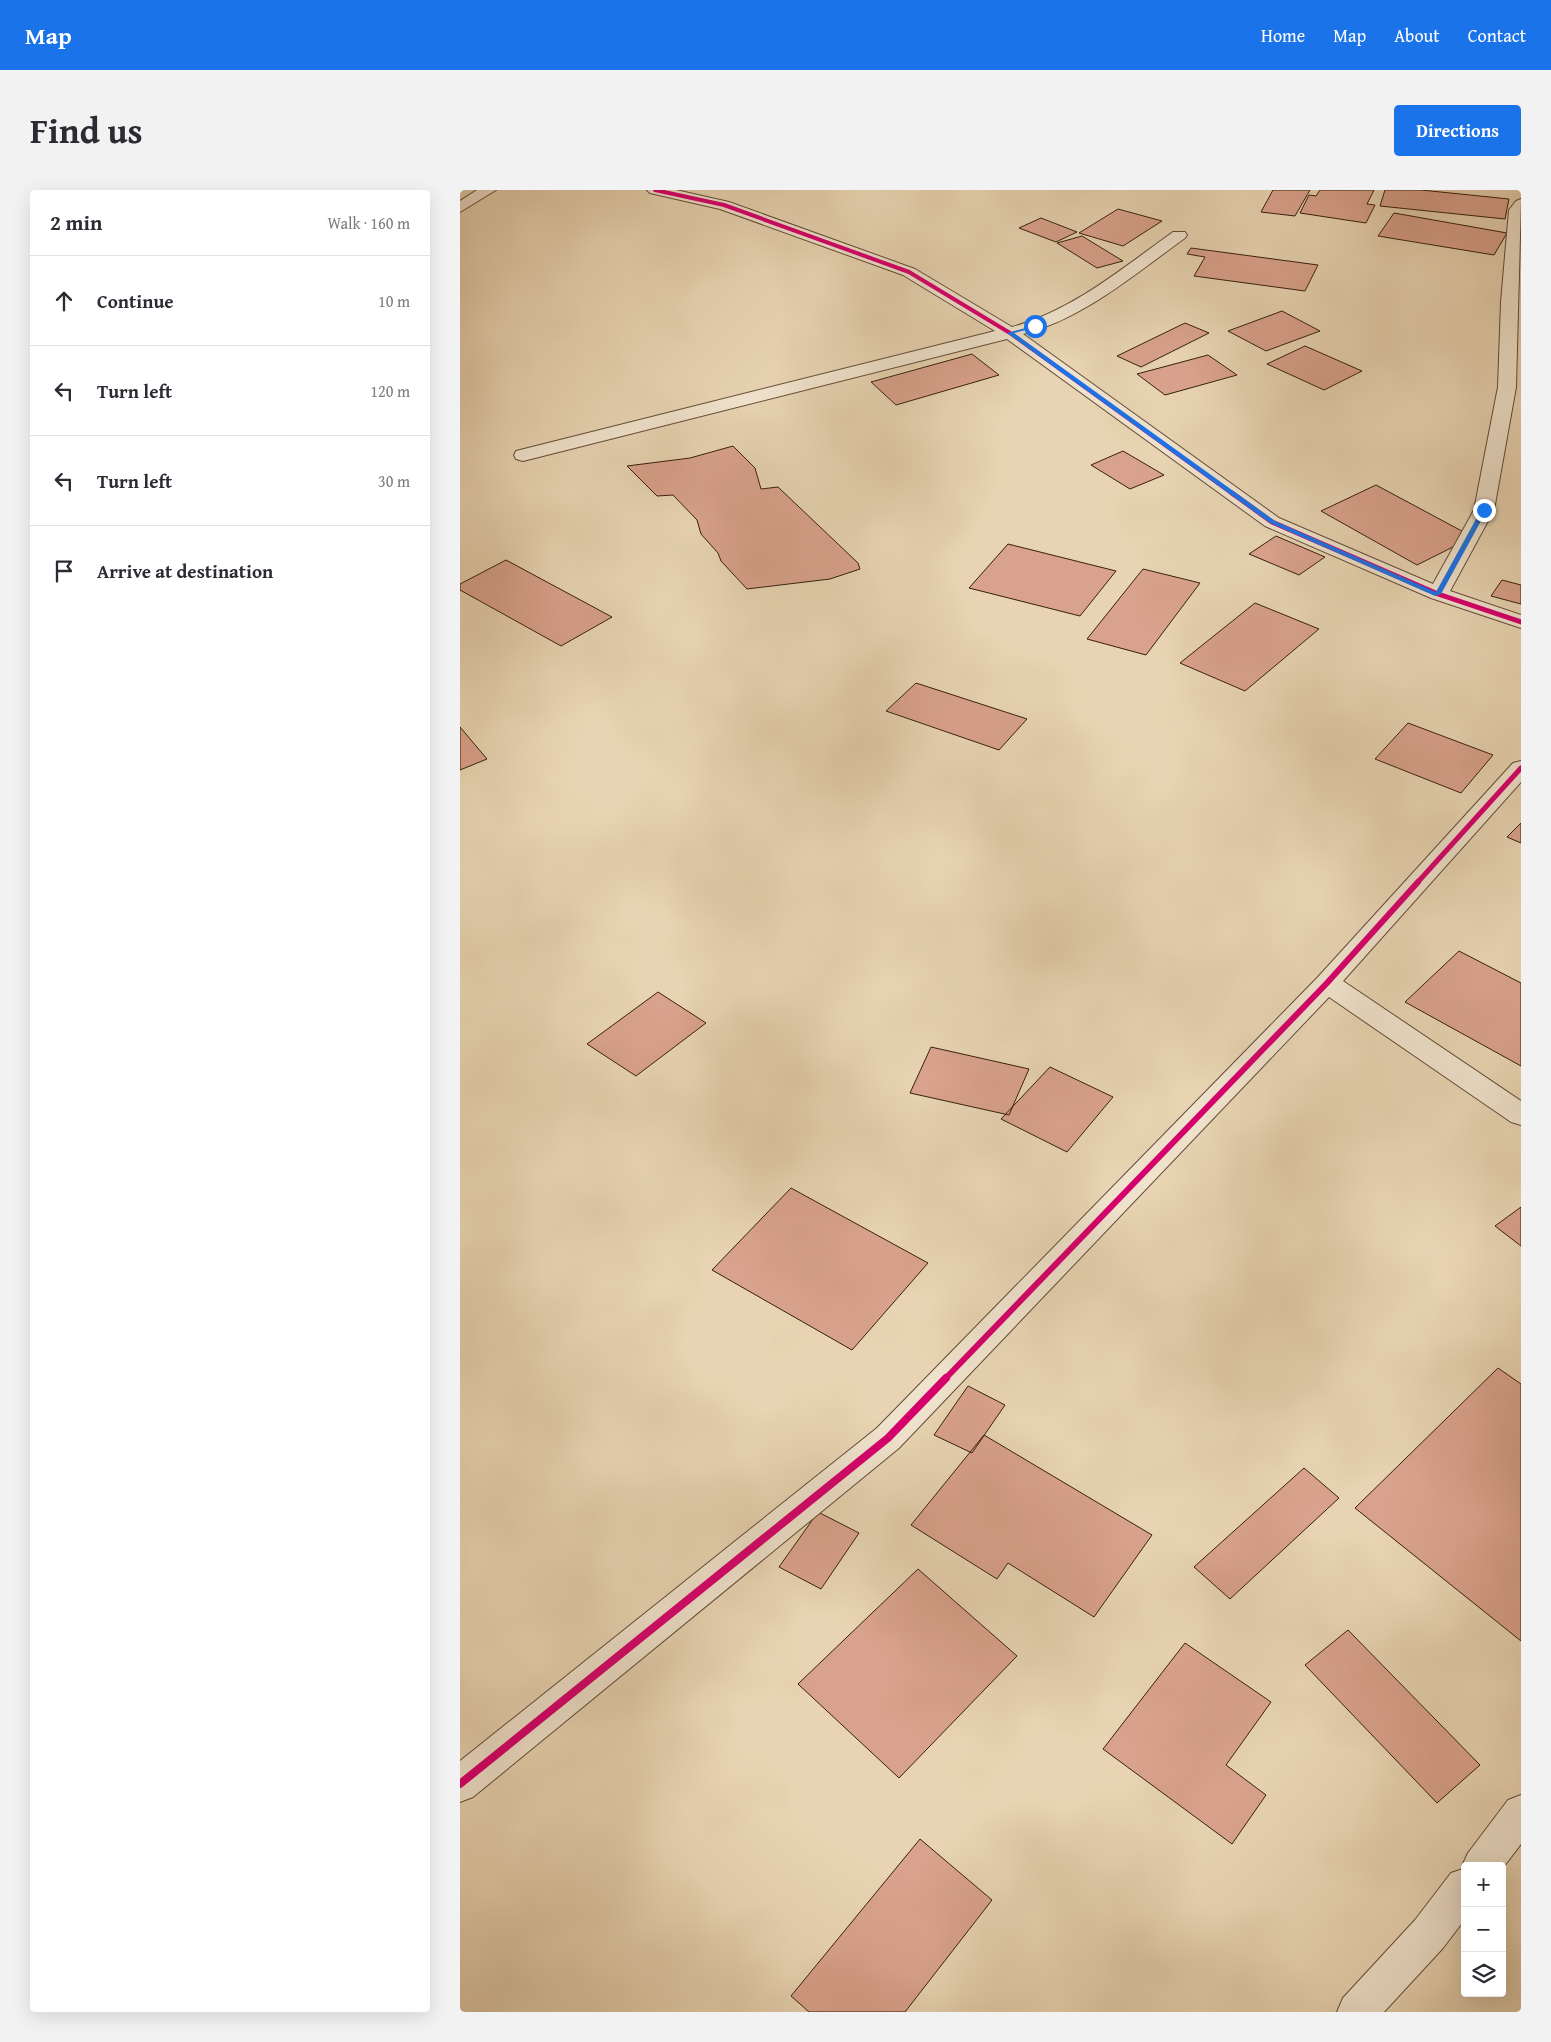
<!DOCTYPE html>
<html lang="en">
<head>
<meta charset="utf-8">
<style>
	:root { --surface:#fff; --page:#f2f2f3; --text:#2b2b33; --muted:#7c7c81; --line:#e1e1e2; --accent:#1a73e8 }
	body { margin:0; font-family:"Gentium Book Plus",serif; background:var(--page); color:var(--text) }
	.controls { position:absolute; right:15px; bottom:15px; display:grid; overflow:hidden; border-radius:5px; box-shadow:0 5px 20px #0002 }
	.controls button { width:45px; height:45px; display:grid; place-items:center; padding:0; border:0; border-bottom:1px solid var(--line); background:var(--surface); color:var(--text); font:25px sans-serif }
	.stop { position:absolute; width:15px; height:15px; margin:-11px; border:4px solid #1a73e8; border-radius:50%; background:#fff }
	.stop.end { background:#1a73e8; border-color:#fff; box-shadow:0 1px 5px #0008 }
	.list { margin:0; padding:0; list-style:none }
	h2 { display:flex; justify-content:space-between; align-items:center; height:65px; margin:0; padding:0 20px; font-size:21px }
	h2 small { font-size:16px; font-weight:400; color:var(--muted) }
	.list li { display:grid; grid-template-columns:32px 1fr auto; gap:15px; align-items:center; box-sizing:border-box; height:90px; padding:0 20px; border-top:1px solid var(--line) }
	.list b { display:block; font-size:19px; white-space:nowrap }
	.list em { font-size:16px; font-style:normal; color:var(--muted) }
	.icon { flex:none; width:28px; height:28px; fill:none; stroke:currentColor; stroke-width:2; stroke-linecap:round; stroke-linejoin:round }
	.map { position:relative; flex:none; width:1061px; height:1822px; overflow:hidden; border-radius:5px }
	header { display:flex; align-items:center; gap:30px; box-sizing:border-box; height:70px; padding:0 25px; background:var(--accent); color:#fff }
	header strong { font-size:24px }
	nav { display:flex; gap:28px; margin-inline-start:auto; font-size:18px }
	.intro { display:flex; align-items:center; justify-content:space-between; box-sizing:border-box; height:120px; padding:0 30px }
	h1 { margin:0; font-size:35px }
	.button { padding:12px 22px; border-radius:5px; background:var(--accent); color:#fff; font-size:18px; font-weight:700 }
	main { display:flex; gap:30px; padding:0 30px }
	aside { flex:1; background:var(--surface); border-radius:5px; box-shadow:0 5px 20px #0002 }
	.map>svg:first-child { display:block }
	.building { fill:#d9a28c; stroke:#371f0f }
	.lines { fill:none; stroke-linecap:round; stroke-linejoin:round }
	.minor-casing { stroke:#634c38; stroke-width:2 }
	.minor { fill:#f0e3cd; fill-rule:evenodd }
	.cycleway-far3-casing { stroke:#f0e3cd; stroke-width:5.5 }
	.cycleway-far2-casing { stroke:#f0e3cd; stroke-width:8 }
	.cycleway-far1-casing { stroke:#f0e3cd; stroke-width:9 }
	.cycleway-casing { stroke:#f0e3cd; stroke-width:11 }
	.cycleway-far3 { stroke:#d6006c; stroke-width:4 }
	.cycleway-far2 { stroke:#d6006c; stroke-width:5 }
	.cycleway-far1 { stroke:#d6006c; stroke-width:6 }
	.cycleway { stroke:#d6006c; stroke-width:8 }
	.route { fill:#1a73e8 }
</style>
</head>
<body>
<header>
<strong>Map</strong>
<nav><a>Home</a><a>Map</a><a>About</a><a>Contact</a></nav>
</header>
<div class="intro"><h1>Find us</h1><a class="button">Directions</a></div>
<main>
<aside>
<h2>2 min<small>Walk · 160 m</small></h2>
<ul class="list">
<li><svg class="icon" aria-label="ahead" viewBox="0 0 24 24"><path d="M12 20V5M6 11l6-6 6 6"/></svg><div><b>Continue</b></div><em>10 m</em></li>
<li><svg class="icon" aria-label="left" viewBox="0 0 24 24"><path d="M17 20v-9H6M10 6l-5 5 5 5"/></svg><div><b>Turn left</b></div><em>120 m</em></li>
<li><svg class="icon" aria-label="left" viewBox="0 0 24 24"><path d="M17 20v-9H6M10 6l-5 5 5 5"/></svg><div><b>Turn left</b></div><em>30 m</em></li>
<li><svg class="icon" aria-label="arrive" viewBox="0 0 24 24"><path d="M6 21V4h12l-3 4 3 4H6"/></svg><div><b>Arrive at destination</b></div></li>
</ul>
</aside>
<div class="map">
<svg width="1061" height="1822" viewBox="0 0 1061 1822">
	<rect width="100%" height="100%" fill="#e8d4b2"/>
	<filter id="stains"><feTurbulence type="fractalNoise" baseFrequency=".004" numOctaves="4"/><feColorMatrix values="0 0 0 0 .2 0 0 0 0 .09 0 0 0 0 .02 0 0 0 .5 -.17"/></filter>
	<radialGradient id="worn" r=".72"><stop offset=".6" stop-color="#630" stop-opacity="0"/><stop offset="1" stop-color="#630" stop-opacity=".3"/></radialGradient>
	<path class="building" d="M 813,0 L 850,0 L 835,26 L 801,22 Z
		M 860,0 L 914,0 L 907,14 L 915,15 L 906,33 L 840,23 L 849,5 L 856,6 Z
		M 925,0 L 961,0 L 1049,9 L 1045,29 L 920,16 Z
		M 658,19 L 702,31 L 663,56 L 619,43 Z
		M 934,23 L 1047,43 L 1034,65 L 918,46 Z
		M 581,28 L 617,42 L 596,52 L 559,38 Z
		M 622,46 L 663,71 L 637,78 L 597,53 Z
		M 731,58 L 858,75 L 845,101 L 734,86 L 745,67 L 727,64 Z
		M 822,121 L 860,141 L 806,161 L 768,141 Z
		M 725,133 L 749,143 L 681,177 L 657,166 Z
		M 845,156 L 902,181 L 864,200 L 807,174 Z
		M 512,164 L 539,185 L 436,215 L 411,192 Z
		M 748,165 L 777,185 L 705,205 L 677,184 Z
		M 273,256 L 295,278 L 301,299 L 318,297 L 398,373 L 400,379 L 370,389 L 287,399 L 261,371 L 258,363 L 241,344 L 237,330 L 213,305 L 197,306 L 167,276 L 230,268 Z
		M 663,261 L 704,285 L 670,299 L 631,275 Z
		M 916,295 L 1013,347 L 957,375 L 861,321 Z
		M 816,346 L 865,367 L 839,385 L 789,364 Z
		M 548,354 L 656,381 L 620,426 L 509,398 Z
		M 46,370 L 152,427 L 101,456 L 0,400 L 0,394 Z
		M 683,379 L 740,393 L 686,465 L 627,449 Z
		M 1042,390 L 1061,395 L 1061,414 L 1031,406 Z
		M 795,413 L 859,439 L 785,501 L 720,473 Z
		M 456,493 L 567,529 L 539,560 L 426,521 Z
		M 948,533 L 1033,565 L 1001,603 L 915,569 Z
		M 0,537 L 27,569 L 0,580 Z
		M 1061,633 L 1061,653 L 1047,647 Z
		M 999,761 L 1061,793 L 1061,876 L 945,812 Z
		M 198,802 L 246,833 L 176,886 L 127,854 Z
		M 471,857 L 569,879 L 549,925 L 450,903 Z
		M 590,877 L 653,907 L 607,962 L 541,929 Z
		M 331,998 L 468,1073 L 392,1160 L 252,1080 Z
		M 1061,1017 L 1061,1056 L 1035,1036 Z
		M 1038,1178 L 1061,1194 L 1061,1451 L 895,1318 Z
		M 508,1196 L 545,1215 L 512,1263 L 474,1245 Z
		M 524,1245 L 692,1345 L 634,1427 L 548,1373 L 537,1389 L 451,1335 Z
		M 844,1278 L 879,1308 L 770,1409 L 734,1377 Z
		M 358,1322 L 399,1343 L 361,1399 L 319,1377 Z
		M 458,1379 L 557,1466 L 439,1588 L 338,1494 Z
		M 888,1440 L 1020,1575 L 977,1613 L 845,1475 Z
		M 725,1453 L 811,1512 L 766,1575 L 806,1605 L 772,1654 L 643,1559 Z
		M 460,1649 L 532,1710 L 445,1822 L 349,1822 L 331,1806 Z"/>
	<g class="lines">
		<defs>
			<path id="minor" d="M 17,0 L 36,0 L 0,22 L 0,11 Z
				M 187,0 L 216,0 L 269,12 L 455,79 L 552,137 C 612,121 664,77 713,42 L 725,42 L 727,45 L 725,48 C 675,84 623,129 563,144 L 819,328 L 973,394 L 1014,320 L 1038,197 L 1041,112 L 1049,20 L 1056,11 L 1061,9 L 1056,197 L 1034,320 L 990,401 L 1061,425 L 1061,438 L 971,408 L 805,336 L 547,149 L 63,271 L 56,269 L 54,265 L 56,261 L 535,141 L 443,85 L 260,19 L 190,3 Z
				M 1061,571 L 1061,592 L 883,791 L 1061,911 L 1061,935 L 1051,932 L 869,807 L 439,1258 L 13,1607 L 0,1612 L 0,1571 L 417,1238 L 858,787 L 1053,573 Z
				M 1061,1605 L 1061,1654 L 1042,1679 L 1042,1676 L 1005,1676 L 1005,1729 L 983,1758 L 924,1822 L 877,1822 L 883,1808 L 955,1730 L 991,1683 L 1003,1679 L 1002,1676 L 1008,1663 L 1048,1610 Z"/>
		</defs>
		<use href="#minor" class="minor-casing"/>
		<use href="#minor" class="minor"/>
		<defs>
			<path id="cycleway-far3" d="M 195,0 L 264,15 L 449,82 L 550,143 L 774,305"/>
			<path id="cycleway-far2" d="M 772,303 L 812,332 L 978,404 L 1061,432
				M 957,693 L 1061,578"/>
			<path id="cycleway-far1" d="M 485,1189 L 867,793 L 958,692"/>
			<path id="cycleway" d="M 0,1594 L 428,1248 L 486,1188"/>
		</defs>
		<use href="#cycleway-far3" class="cycleway-far3-casing"/>
		<use href="#cycleway-far2" class="cycleway-far2-casing"/>
		<use href="#cycleway-far1" class="cycleway-far1-casing"/>
		<use href="#cycleway" class="cycleway-casing"/>
		<use href="#cycleway-far3" class="cycleway-far3"/>
		<use href="#cycleway-far2" class="cycleway-far2"/>
		<use href="#cycleway-far1" class="cycleway-far1"/>
		<use href="#cycleway" class="cycleway"/>
	</g>
	<path class="route" d="M 577,135 L 577,137 L 554,143 L 815,331 L 976,402 L 1021,320 L 1027,320 L 981,404 L 975,406 L 810,333 L 547,143 Z"/>
	<rect width="100%" height="100%" filter="url(#stains)"/>
	<rect width="100%" height="100%" fill="url(#worn)"/>
</svg>
<div class="controls">
<button>+</button>
<button>−</button>
<button><svg class="icon" aria-label="layers" viewBox="0 0 24 24"><path d="M12 4l9 5-9 5-9-5zM3 14l9 5 9-5"/></svg></button>
</div>
<div class="stop" style="left:575px;top:136px"></div>
<div class="stop end" style="left:1024px;top:320px"></div>
</div>
</main>
</body>
</html>
